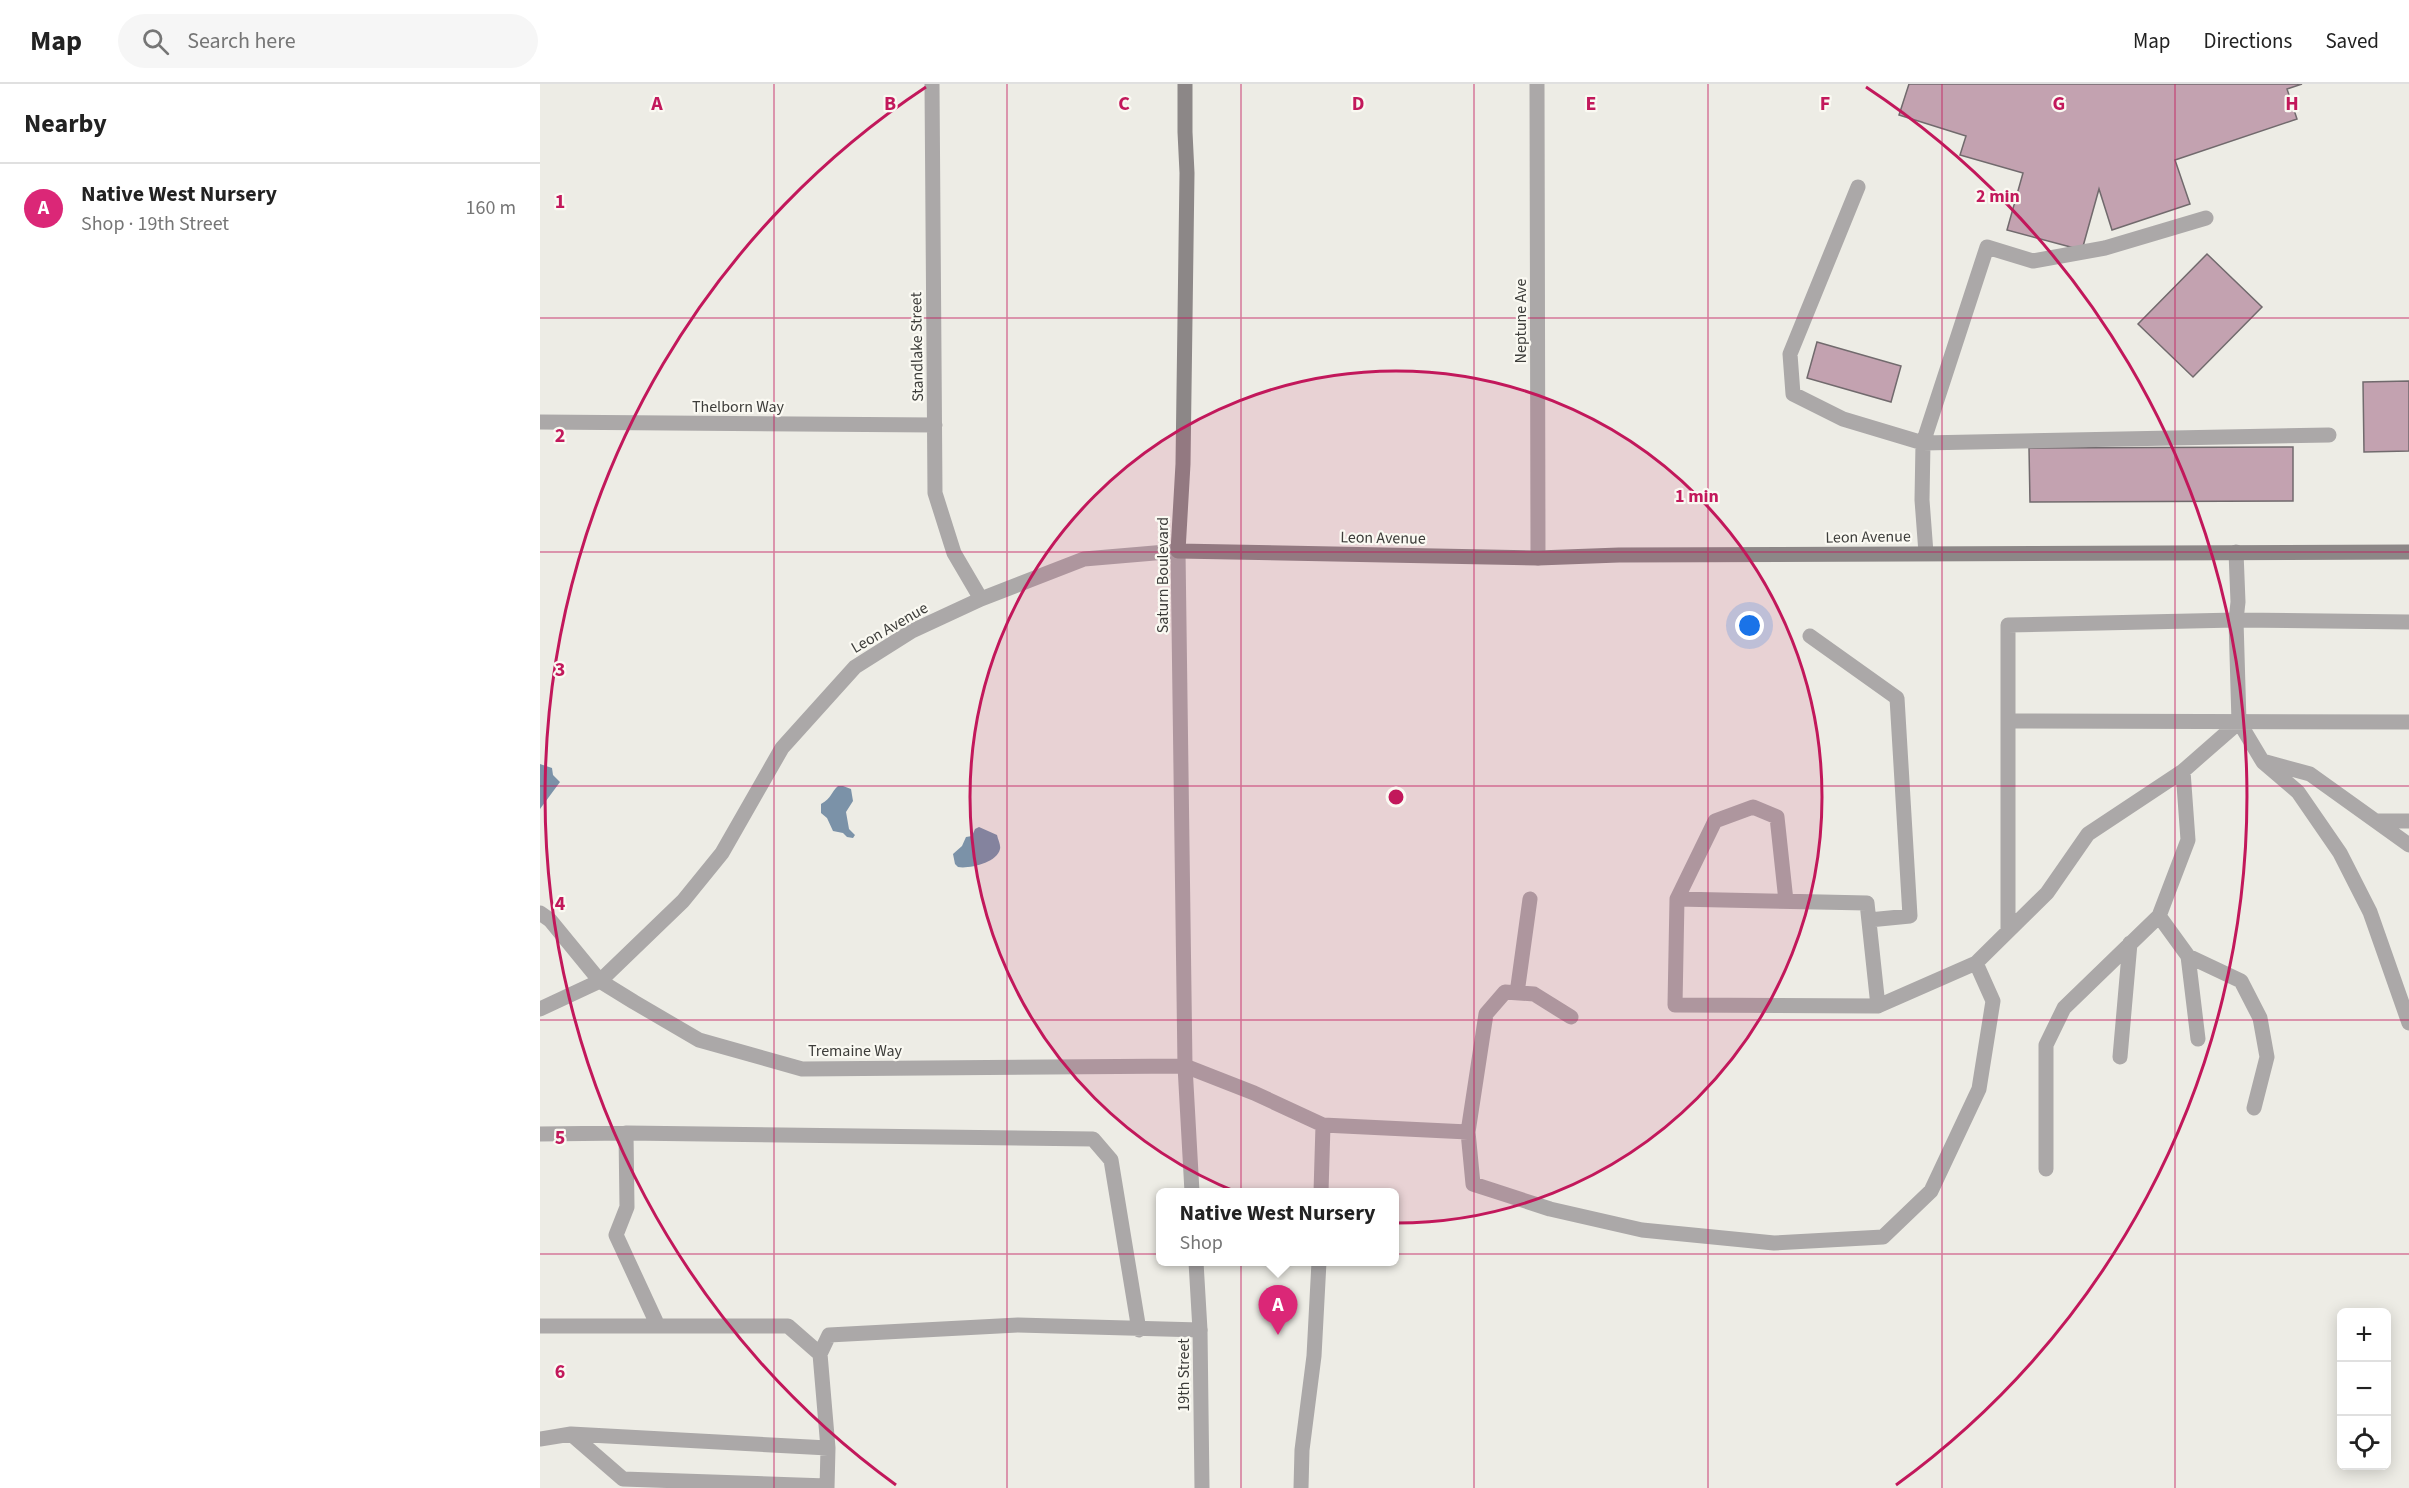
<!DOCTYPE html>
<html lang="en">
<head>
<meta charset="utf-8">
<style>
	:root { --surface:#fff; --page:#f6f6f6; --text:#222; --muted:#767676; --line:#e0e0e0; --accent:#db2777 }
	body { margin:0; font-family:"Source Sans 3",sans-serif; background:var(--page); color:var(--text) }
	.controls { position:absolute; right:18px; bottom:18px; display:grid; overflow:hidden; border-radius:9px; box-shadow:0 3px 15px #0003 }
	.controls button { width:54px; height:54px; display:grid; place-items:center; padding:0; border:0; border-bottom:2px solid var(--line); background:var(--surface); color:var(--text); font:30px sans-serif }
	.you { position:absolute; left:1210px; top:542px; width:21px; height:21px; margin:-15px; border:4px solid #fff; border-radius:50%; background:#1a73e8; box-shadow:0 0 0 9px #1a73e833 }
	.badge { display:grid; place-items:center; width:39px; height:39px; border-radius:50%; background:var(--accent); color:#fff; font-size:20px; font-weight:700 }
	.pin { position:absolute; translate:-50% -50px; filter:drop-shadow(0 2px 3px #0008) }
	.pin::after { content:''; position:absolute; top:32px; width:21px; height:18px; background:inherit; clip-path:polygon(0 0,100% 0,50% 100%) }
	.popup { position:absolute; left:616px; top:1104px; width:243px; height:78px; box-sizing:border-box; display:grid; place-content:center; border-radius:9px; background:var(--surface); filter:drop-shadow(0 2px 4px #0005); font-size:20px; white-space:nowrap; color:var(--muted) }
	.popup b { font-size:22px; color:var(--text) }
	.popup::after { content:''; position:absolute; left:50%; top:100%; margin-left:-12px; border:12px solid transparent; border-top-color:var(--surface) }
	.list { margin:0; padding:0; list-style:none }
	h2 { display:flex; justify-content:space-between; align-items:center; height:78px; margin:0; padding:0 24px; font-size:26px }
	h2 small { font-size:20px; font-weight:400; color:var(--muted) }
	.list li { display:grid; grid-template-columns:39px 1fr auto; gap:18px; align-items:center; box-sizing:border-box; height:90px; padding:0 24px; border-top:2px solid var(--line) }
	.list b { display:block; font-size:22px; white-space:nowrap }
	.list p { margin:0; font-size:20px; white-space:nowrap; color:var(--muted) }
	.list em { font-size:20px; font-style:normal; color:var(--muted) }
	.icon { flex:none; width:33px; height:33px; fill:none; stroke:currentColor; stroke-width:2; stroke-linecap:round; stroke-linejoin:round }
	.map { position:relative; flex:none; width:1869px; height:1404px; overflow:hidden }
	header { display:flex; align-items:center; gap:36px; box-sizing:border-box; height:84px; padding:0 30px; background:var(--surface); border-bottom:2px solid var(--line) }
	header strong { font-size:28px }
	nav { display:flex; gap:33px; margin-inline-start:auto; font-size:21px }
	.search { width:420px; height:54px; background:var(--page); display:flex; align-items:center; gap:15px; box-sizing:border-box; padding:0 21px; border-radius:33px; color:var(--muted); font-size:22px }
	main { display:flex }
	aside { flex:1; background:var(--surface) }
	.map>svg:first-child { display:block }
	.water { fill:#7b92a8 }
	.building { fill:#c3a2b0; stroke:#716a6d; stroke-width:1.5 }
	.lines { fill:none; stroke-linecap:round; stroke-linejoin:round }
	.lane { stroke:#aba8a8; stroke-width:15 }
	.street { stroke:#aba8a8; stroke-width:15 }
	.secondary { stroke:#8c8787; stroke-width:15 }
	.grid { fill:none; stroke:#c2185b; stroke-width:1.5; stroke-opacity:0.55 }
	.ring { fill:none; stroke:#c2185b; stroke-width:3 }
	.labels { text-anchor:middle; stroke-width:4.5; stroke-linejoin:round; paint-order:stroke }
	.street-label { font-size:16px; fill:#3d3d3a; stroke:#faf9f2 }
	.grid-label { font-size:20px; text-anchor:middle; font-weight:bold; fill:#c2185b; stroke:#faf9f2; stroke-width:4.5; stroke-linejoin:round; paint-order:stroke }
	.centre { fill:#c2185b; stroke:#faf9f2; stroke-width:3 }
	.ring-label { font-size:18px; text-anchor:middle; font-weight:bold; fill:#c2185b; stroke:#faf9f2; stroke-width:4.5; stroke-linejoin:round; paint-order:stroke }
</style>
</head>
<body>
<header>
<strong>Map</strong>
<div class="search"><svg class="icon" aria-label="search" viewBox="0 0 24 24"><circle cx="10" cy="10" r="6"/><path d="M15 15l6 6"/></svg>Search here</div>
<nav><a>Map</a><a>Directions</a><a>Saved</a></nav>
</header>
<main>
<aside>
<h2>Nearby<small></small></h2>
<ul class="list">
<li><span class="badge">A</span><div><b>Native West Nursery</b><p>Shop · 19th Street</p></div><em>160 m</em></li>
</ul>
</aside>
<div class="map">
<svg width="1869" height="1404" viewBox="0 0 1869 1404">
	<rect width="100%" height="100%" fill="#edece5"/>
	<path class="water" d="M 0,680 L 12,684 L 13,691 L 20,698 L 0,725 Z
		M 298,702 L 303,702 L 311,705 L 313,717 L 306,728 L 309,745 L 315,751 L 313,754 L 307,753 L 303,749 L 293,747 L 287,734 L 281,729 L 281,720 C 292,714 291,708 298,702 Z
		M 439,743 L 457,751 C 458,756 461,761 460,765 C 457,779 429,785 418,783 L 415,780 L 413,770 L 422,762 L 426,753 L 432,752 L 435,745 Z"/>
	<path class="building" d="M 1369,0 L 1762,0 L 1747,5 L 1757,35 L 1635,76 L 1650,120 L 1572,146 L 1559,105 L 1542,166 L 1467,146 L 1483,89 L 1420,71 L 1426,52 L 1359,31 Z
		M 1667,170 L 1722,223 L 1653,293 L 1598,240 Z
		M 1277,258 L 1361,282 L 1351,318 L 1267,294 Z
		M 1869,297 L 1869,367 L 1824,368 L 1823,298 Z
		M 1753,363 L 1753,417 L 1490,418 L 1489,364 Z"/>
	<g class="lines">
		<path class="lane" d="M 997,0 L 998,474
			M 1318,103 L 1250,270 L 1253,310 L 1303,335 L 1383,359 L 1447,163 L 1493,177 L 1565,164 L 1666,134
			M 1696,468 L 1698,518 L 1696,536 L 1699,638 L 1723,678 L 1758,708 L 1800,769 L 1830,828 L 1869,939
			M 1386,469 L 1382,416 L 1383,359 L 1789,351
			M 1270,552 L 1357,614 L 1370,832 L 1329,836
			M 1468,637 L 1869,638
			M 1726,678 L 1770,690 L 1869,761
			M 1836,737 L 1869,737
			M 1137,815 L 1175,737 L 1213,723 L 1237,733 L 1246,817
			M 1619,832 L 1648,872 L 1701,897 L 1720,934 L 1727,973 L 1714,1024
			M 1468,847 L 1468,541 L 1696,536 L 1869,538
			M 1648,872 L 1658,955
			M 977,909 L 990,815
			M 1338,922 L 1327,819 L 1137,815 L 1135,921 L 1338,922 L 1436,879 L 1507,809 L 1548,750 L 1643,687 L 1699,638
			M 1580,973 L 1590,859
			M 645,982 L 714,1009 L 783,1041 L 781,1108
			M 783,1041 L 928,1048 L 933,1100 L 1010,1125 L 1102,1146 L 1234,1159 L 1343,1153 L 1391,1107 L 1439,1005 L 1453,917 L 1436,879
			M 928,1048 L 946,930 L 965,908 L 994,910 L 1031,933
			M 86,1049 L 87,1123 L 76,1151 L 118,1242
			M 0,1050 L 86,1049 L 553,1055 L 571,1076 L 599,1246
			M 1506,1085 L 1506,961 L 1524,924 L 1619,832 L 1648,756 L 1643,687
			M 0,1242 L 248,1242 L 280,1270
			M 31,1350 L 83,1395 L 287,1402
			M 0,1355 L 31,1350 L 288,1364
			M 287,1404 L 288,1364 L 280,1270 L 289,1251 L 478,1241 L 660,1246
			M 761,1404 L 762,1366 L 774,1272 L 779,1178"/>
		<path class="street" d="M 392,0 L 395,409 L 414,469 L 441,515
			M 0,338 L 395,341
			M 0,829 L 10,836 L 60,897 L 94,918 L 159,956 L 262,985 L 645,982
			M 0,925 L 60,897 L 143,817 L 182,769 L 242,664 L 315,583 L 372,547 L 441,515 L 544,475 L 638,467 L 645,982 L 652,1108
			M 656,1178 L 660,1246 L 662,1404"/>
		<path class="secondary" d="M 645,0 L 645,48 L 647,89 L 643,380 L 638,467 L 998,474 L 1079,471 L 1869,468"/>
	</g>
	<path class="grid" d="M 234,0 L 234,1404M 467,0 L 467,1404M 701,0 L 701,1404M 934,0 L 934,1404M 1168,0 L 1168,1404M 1402,0 L 1402,1404M 1635,0 L 1635,1404M 0,234 L 1869,234M 0,468 L 1869,468M 0,702 L 1869,702M 0,936 L 1869,936M 0,1170 L 1869,1170"/>
	<circle cx="856" cy="713" r="426" fill="#c2185b" fill-opacity=".12"/>
	<g class="ring">
		<circle cx="856" cy="713" r="426"/>
		<path d="M356 1401A851 851 0 0 1 386 3M1326 3A851 851 0 0 1 1356 1401"/>
	</g>
	<g class="labels">
		<g class="street-label">
			<text transform="translate(980 237) rotate(-90)" y="6">Neptune Ave</text>
			<text transform="translate(376 263) rotate(-91)" y="6">Standlake Street</text>
			<text x="198" y="328">Thelborn Way</text>
			<text transform="translate(1328 452) rotate(-1)" y="6">Leon Avenue</text>
			<text transform="translate(843 453) rotate(1)" y="6">Leon Avenue</text>
			<text transform="translate(622 491) rotate(-90)" y="6">Saturn Boulevard</text>
			<text transform="translate(349 543) rotate(-30)" y="6">Leon Avenue</text>
			<text x="315" y="972">Tremaine Way</text>
			<text transform="translate(643 1291) rotate(-90)" y="6">19th Street</text>
		</g>
	</g>
	<g class="grid-label">
		<text x="117" y="26">A</text>
		<text x="350" y="26">B</text>
		<text x="584" y="26">C</text>
		<text x="818" y="26">D</text>
		<text x="1051" y="26">E</text>
		<text x="1285" y="26">F</text>
		<text x="1519" y="26">G</text>
		<text x="1752" y="26">H</text>
		<text x="20" y="124">1</text>
		<text x="20" y="358">2</text>
		<text x="20" y="592">3</text>
		<text x="20" y="826">4</text>
		<text x="20" y="1060">5</text>
		<text x="20" y="1294">6</text>
	</g>
	<circle cx="856" cy="713" r="9" class="centre"/>
	<g class="ring-label">
		<text x="1458" y="118">2 min</text>
		<text x="1157" y="418">1 min</text>
	</g>
</svg>
<div class="controls">
<button>+</button>
<button>−</button>
<button><svg class="icon" aria-label="locate" viewBox="0 0 24 24"><circle cx="12" cy="12" r="6"/><path d="M12 2v4M12 18v4M2 12h4M18 12h4"/></svg></button>
</div>
<div class="you"></div>
<div class="pin badge" style="left:738px;top:1251px">A</div>
<div class="popup"><b>Native West Nursery</b>Shop</div>
</div>
</main>
</body>
</html>
